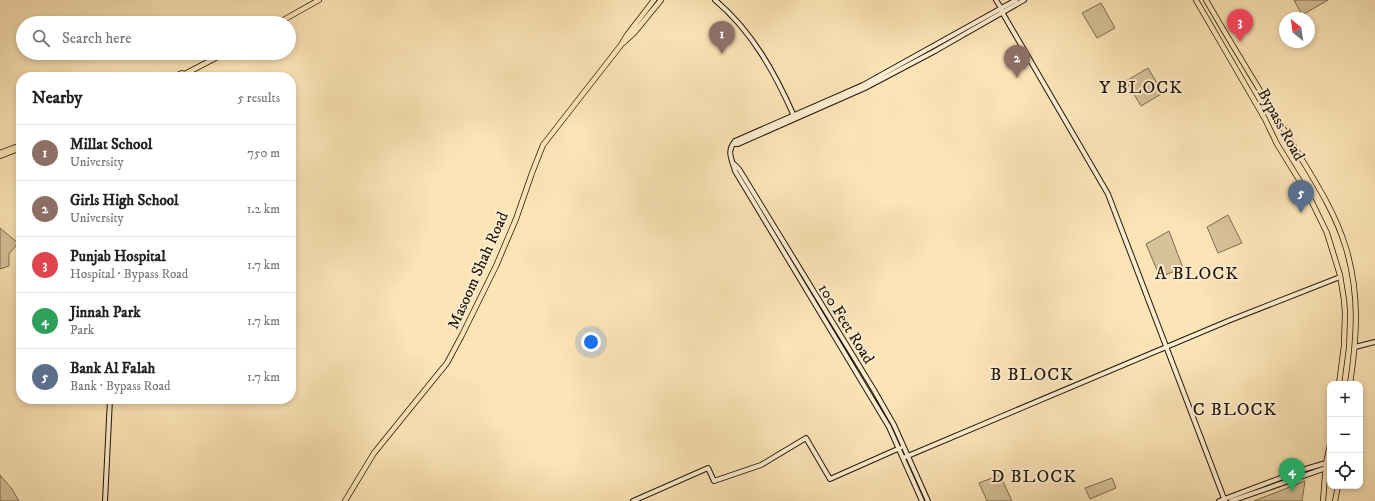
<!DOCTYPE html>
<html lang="en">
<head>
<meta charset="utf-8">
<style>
	:root { --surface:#fff; --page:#f6f6f6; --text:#202124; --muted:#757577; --line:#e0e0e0; --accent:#8f2418 }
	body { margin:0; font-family:"IM FELL DW Pica",serif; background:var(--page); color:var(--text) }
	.controls { position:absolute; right:12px; bottom:12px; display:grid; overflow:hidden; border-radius:8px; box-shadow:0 2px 6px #0003 }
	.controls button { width:36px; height:36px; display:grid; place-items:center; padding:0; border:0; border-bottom:1px solid var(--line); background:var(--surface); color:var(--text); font:20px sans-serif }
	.compass { position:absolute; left:1279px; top:12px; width:36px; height:36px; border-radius:50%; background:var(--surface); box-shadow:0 2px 6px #0003; rotate:331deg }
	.you { position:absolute; left:591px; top:342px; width:14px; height:14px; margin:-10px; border:3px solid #fff; border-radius:50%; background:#1a73e8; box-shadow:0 0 0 6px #1a73e833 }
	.badge { display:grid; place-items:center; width:26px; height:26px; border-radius:50%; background:var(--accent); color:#fff; font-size:13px; font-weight:700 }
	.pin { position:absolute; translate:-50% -33px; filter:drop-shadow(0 1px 2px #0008) }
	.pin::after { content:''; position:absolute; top:21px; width:14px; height:12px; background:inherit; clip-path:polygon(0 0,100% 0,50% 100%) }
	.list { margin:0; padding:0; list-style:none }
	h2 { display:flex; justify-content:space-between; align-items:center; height:52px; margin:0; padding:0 16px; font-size:17px }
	h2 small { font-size:13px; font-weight:400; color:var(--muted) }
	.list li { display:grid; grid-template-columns:26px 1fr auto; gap:12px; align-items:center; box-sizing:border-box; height:56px; padding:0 16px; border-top:1px solid var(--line) }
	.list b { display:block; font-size:15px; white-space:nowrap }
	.list p { margin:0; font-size:13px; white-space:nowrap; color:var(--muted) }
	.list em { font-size:13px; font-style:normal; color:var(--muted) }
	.icon { flex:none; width:22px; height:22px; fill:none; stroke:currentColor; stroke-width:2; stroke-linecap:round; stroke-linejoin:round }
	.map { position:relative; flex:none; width:1375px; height:501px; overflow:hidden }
	.search { position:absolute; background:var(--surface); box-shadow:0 2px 6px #0003; left:16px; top:16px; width:280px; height:44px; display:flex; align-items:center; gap:10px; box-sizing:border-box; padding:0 14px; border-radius:22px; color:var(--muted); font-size:15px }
	.panel { position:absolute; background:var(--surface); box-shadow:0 2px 6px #0003; left:16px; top:72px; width:280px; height:332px; border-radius:16px }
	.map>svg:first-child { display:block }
	.green { fill:#d7c198; stroke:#7c6c50 }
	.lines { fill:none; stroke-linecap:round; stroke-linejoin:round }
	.secondary-casing { stroke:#201608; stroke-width:6 }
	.primary-casing { stroke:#201608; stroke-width:6 }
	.secondary { stroke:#fdedd0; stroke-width:4 }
	.primary { stroke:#fce4b6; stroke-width:4.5 }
	.labels { text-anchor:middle; stroke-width:4; stroke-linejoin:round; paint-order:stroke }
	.street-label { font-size:16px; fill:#201608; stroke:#fdedd0 }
	.quarter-label { font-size:18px; letter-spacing:1px; fill:#201608; stroke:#fdedd0 }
</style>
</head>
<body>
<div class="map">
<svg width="1375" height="501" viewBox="0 0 1375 501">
	<rect width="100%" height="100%" fill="#fce4b6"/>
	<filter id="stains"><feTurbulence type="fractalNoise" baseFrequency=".005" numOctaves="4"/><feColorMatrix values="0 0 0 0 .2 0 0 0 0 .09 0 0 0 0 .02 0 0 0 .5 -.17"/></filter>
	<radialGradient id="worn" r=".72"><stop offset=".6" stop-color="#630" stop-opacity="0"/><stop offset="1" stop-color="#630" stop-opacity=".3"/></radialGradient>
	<path class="green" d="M 1294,0 L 1328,0 L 1302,15 Z
		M 1101,3 L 1115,28 L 1097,38 L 1082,13 Z
		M 1148,68 L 1163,93 L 1141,106 L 1126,81 Z
		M 1228,215 L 1242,243 L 1218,253 L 1207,227 Z
		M 0,228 L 18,243 L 9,254 L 9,266 L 0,269 Z
		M 1169,231 L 1183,268 L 1160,277 L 1146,244 Z
		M 0,475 L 12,489 L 19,501 L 0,501 Z
		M 1000,475 L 1012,501 L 987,501 L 979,483 Z
		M 1112,478 L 1116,488 L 1090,499 L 1085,488 Z
		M 1305,481 L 1302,501 L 1254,501 Z"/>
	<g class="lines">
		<defs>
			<path id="secondary" d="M 715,0 C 752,31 775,73 794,116
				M 996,0 L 1001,8 L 1002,12 L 1108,194 L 1225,501
				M 733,144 L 738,144 L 865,88 L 935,51 L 1024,0
				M 734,164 L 739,169 L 874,390 L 894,425 L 928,501
				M 1355,347 L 1375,342
				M 903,458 L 1228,321 L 1340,277
				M 105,501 L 110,399
				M 633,501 L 708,468 L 714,481 L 761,465 L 806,438 L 830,479 L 900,448
				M 922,501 L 889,427 L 735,171 C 732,159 726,152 735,141 L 863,85 L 1016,0
				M 1219,501 L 1302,470 L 1326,463
				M 1231,501 L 1326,468"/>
			<path id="primary" d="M 1196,0 L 1265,119 L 1277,144 L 1309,196 L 1327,233 L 1340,275 L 1344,300 L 1345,313 L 1344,346 L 1339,384
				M 1206,0 C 1233,47 1261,92 1289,138 C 1310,174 1334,208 1346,248 C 1360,295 1357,337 1350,384
				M 278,23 L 319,0
				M 623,43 L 634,33 L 661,0
				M 173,77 L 182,73
				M 179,77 L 225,53
				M 0,153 L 21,145
				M 0,156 L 21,148
				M 345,501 L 374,453 L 438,374 L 447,363 L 462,335 L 496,266 L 516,219 L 532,173 L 543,145 L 621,45 L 627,35 L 654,0
				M 1323,501 L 1326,463 L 1330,445
				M 1335,501 L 1338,486"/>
		</defs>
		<use href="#secondary" class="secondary-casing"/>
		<use href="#primary" class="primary-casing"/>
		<use href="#secondary" class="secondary"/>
		<use href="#primary" class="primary"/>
	</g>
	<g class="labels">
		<g class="street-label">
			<text transform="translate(1282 124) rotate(61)" y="6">Bypass Road</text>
			<text transform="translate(477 270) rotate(-66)" y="6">Masoom Shah Road</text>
			<text transform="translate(847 323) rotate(58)" y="6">100 Feet Road</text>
		</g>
		<g class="quarter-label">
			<text x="1141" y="93">Y BLOCK</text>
			<text x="1197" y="279">A BLOCK</text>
			<text x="1032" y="380">B BLOCK</text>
			<text x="1235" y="415">C BLOCK</text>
			<text x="1034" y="482">D BLOCK</text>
		</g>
	</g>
	<rect width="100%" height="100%" filter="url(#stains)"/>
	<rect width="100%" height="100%" fill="url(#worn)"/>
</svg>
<div class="controls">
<button>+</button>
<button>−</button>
<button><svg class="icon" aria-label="locate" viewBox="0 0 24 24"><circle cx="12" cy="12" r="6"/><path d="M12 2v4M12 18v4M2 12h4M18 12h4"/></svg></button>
</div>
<svg class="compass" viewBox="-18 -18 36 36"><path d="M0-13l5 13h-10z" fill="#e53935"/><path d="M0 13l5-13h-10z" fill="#757577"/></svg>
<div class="you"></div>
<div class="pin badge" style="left:722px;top:54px;background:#8d6e63">1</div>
<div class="pin badge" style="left:1017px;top:78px;background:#8d6e63">2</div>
<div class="pin badge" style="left:1240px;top:42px;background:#e0444e">3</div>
<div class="pin badge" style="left:1292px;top:491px;background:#2e9e5b">4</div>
<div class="pin badge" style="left:1301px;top:213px;background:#5c6f8a">5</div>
<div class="search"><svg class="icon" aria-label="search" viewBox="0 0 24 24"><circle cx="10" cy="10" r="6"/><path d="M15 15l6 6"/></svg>Search here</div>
<section class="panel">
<h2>Nearby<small>5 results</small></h2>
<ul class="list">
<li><span class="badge" style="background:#8d6e63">1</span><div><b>Millat School</b><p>University</p></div><em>750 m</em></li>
<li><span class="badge" style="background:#8d6e63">2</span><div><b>Girls High School</b><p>University</p></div><em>1.2 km</em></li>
<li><span class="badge" style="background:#e0444e">3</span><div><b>Punjab Hospital</b><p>Hospital · Bypass Road</p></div><em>1.7 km</em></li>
<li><span class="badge" style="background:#2e9e5b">4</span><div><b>Jinnah Park</b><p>Park</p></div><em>1.7 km</em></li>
<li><span class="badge" style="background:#5c6f8a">5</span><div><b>Bank Al Falah</b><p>Bank · Bypass Road</p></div><em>1.7 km</em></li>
</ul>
</section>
</div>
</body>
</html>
